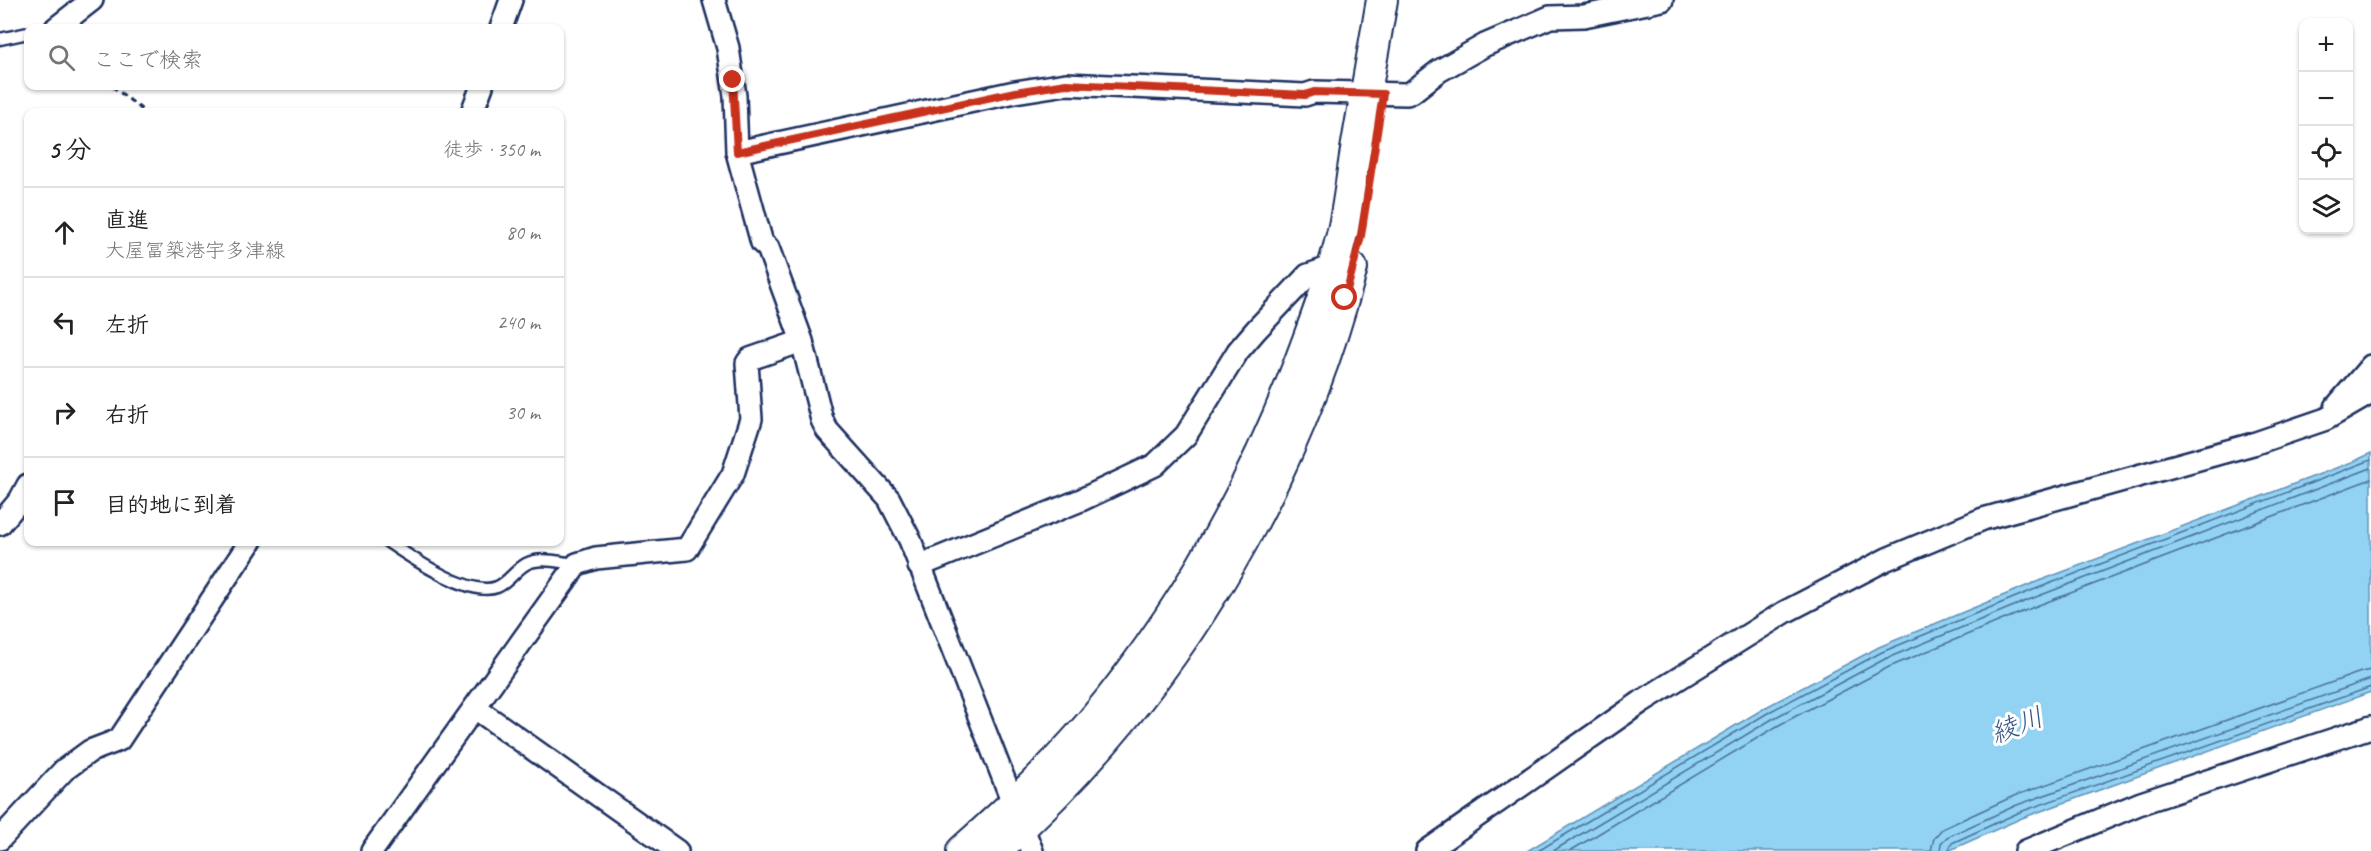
<!DOCTYPE html>
<html lang="ja">
<head>
<meta charset="utf-8">
<style>
	:root { --surface:#fff; --page:#f6f6f6; --text:#222; --muted:#767676; --line:#e0e0e0 }
	body { margin:0; font-family:Caveat,"Klee One",sans-serif; background:var(--page); color:var(--text) }
	.controls { position:absolute; right:18px; top:18px; display:grid; overflow:hidden; border-radius:12px; box-shadow:0 2px 4px #0004 }
	.controls button { width:54px; height:54px; display:grid; place-items:center; padding:0; border:0; border-bottom:2px solid var(--line); background:var(--surface); color:var(--text); font:30px sans-serif }
	.stop { position:absolute; width:18px; height:18px; margin:-14px; border:4px solid #c8321e; border-radius:50%; background:#fff }
	.stop.end { background:#c8321e; border-color:#fff; box-shadow:0 2px 6px #0008 }
	.list { margin:0; padding:0; list-style:none }
	h2 { display:flex; justify-content:space-between; align-items:center; height:78px; margin:0; padding:0 24px; font-size:26px }
	h2 small { font-size:20px; font-weight:400; color:var(--muted) }
	.list li { display:grid; grid-template-columns:39px 1fr auto; gap:18px; align-items:center; box-sizing:border-box; height:90px; padding:0 24px; border-top:2px solid var(--line) }
	.list b { display:block; font-size:22px; white-space:nowrap }
	.list p { margin:0; font-size:20px; white-space:nowrap; color:var(--muted) }
	.list em { font-size:20px; font-style:normal; color:var(--muted) }
	.icon { flex:none; width:33px; height:33px; fill:none; stroke:currentColor; stroke-width:2; stroke-linecap:round; stroke-linejoin:round }
	.map { position:relative; flex:none; width:2371px; height:851px; overflow:hidden }
	.search { position:absolute; background:var(--surface); box-shadow:0 2px 4px #0004; left:24px; top:24px; width:540px; height:66px; display:flex; align-items:center; gap:15px; box-sizing:border-box; padding:0 21px; border-radius:12px; color:var(--muted); font-size:22px }
	.panel { position:absolute; background:var(--surface); box-shadow:0 2px 4px #0004; left:24px; top:108px; width:540px; height:438px; border-radius:12px }
	.map>svg:first-child { display:block }
	.water { fill:#92d2f3; stroke:#6291b7; stroke-width:1.5 }
	.lines { fill:none; stroke-linecap:round; stroke-linejoin:round }
	.shore { stroke:#4b709a; stroke-width:1.5 }
	.stream { stroke:#6291b7; stroke-width:5 }
	.lane-casing { stroke:#1b2f5e; stroke-width:15 }
	.street-casing { stroke:#1b2f5e; stroke-width:26 }
	.secondary-casing { stroke:#1b2f5e; stroke-width:34 }
	.path { stroke:#1b2f5e; stroke-width:3; stroke-dasharray:6 4.5; stroke-linecap:butt }
	.lane { stroke:#fff; stroke-width:10 }
	.street { stroke:#fff; stroke-width:21 }
	.secondary { stroke:#fff; stroke-width:30 }
	.route { stroke:#c8321e; stroke-width:8 }
	.labels { text-anchor:middle; stroke-width:6; stroke-linejoin:round; paint-order:stroke }
	.water-label { font-size:27px; font-style:italic; fill:#395883; stroke:#fff }
</style>
</head>
<body>
<div class="map">
<svg width="2371" height="851" viewBox="0 0 2371 851">
	<rect width="100%" height="100%" fill="#fff"/>
	<filter id="ink" filterUnits="userSpaceOnUse"><feTurbulence type="fractalNoise" baseFrequency=".0167" numOctaves="2"/><feDisplacementMap in="SourceGraphic" scale="12" xChannelSelector="R" yChannelSelector="G"/><feConvolveMatrix kernelMatrix="1 2 1 2 8 2 1 2 1" color-interpolation-filters="sRGB"/></filter>
	<g filter="url(#ink)">
		<path class="water" d="M 2371,453 L 2371,692 L 2022,818 L 1948,851 L 1527,851 L 1768,706 L 1879,647 L 2031,584 L 2357,460 Z"/>
		<g class="lines">
			<path class="shore" d="M 1538,851 L 1771,711 L 1882,652 L 2033,590 L 2371,460
				M 1553,851 L 1774,718 L 1885,659 L 2036,597 L 2371,468
				M 1570,851 L 1779,725 L 1889,667 L 2039,605 L 2371,479
				M 1931,851 L 1934,838 L 1942,829 L 2014,796 L 2361,672 L 2371,670
				M 1940,851 L 1941,843 L 1947,837 L 2017,805 L 2371,679
				M 1948,851 L 1952,843 L 2020,812 L 2371,687"/>
			<path class="stream" d="M 512,28 L 522,0
				M 484,112 L 493,86
				M 255,553 L 263,542
				M 2,851 L 9,843"/>
			<defs>
				<path id="lane" d="M 0,39 L 28,33
					M 388,542 C 410,557 471,598 497,587 C 508,583 515,570 526,564 C 540,556 562,563 577,564"/>
				<path id="street" d="M 714,0 L 728,48 L 735,96 L 737,152 L 762,243 L 768,248 L 802,341 L 822,420 L 827,430 L 889,499 L 910,540 L 1032,851
					M 56,28 L 92,0
					M 501,28 L 511,0
					M 472,112 L 482,86
					M 737,152 L 1015,92 L 1066,84 L 1305,95 L 1314,92 L 1407,94 L 1412,92 L 1439,71 L 1485,45 L 1550,17 L 1584,16 L 1662,0
					M 2336,407 L 2371,366
					M 0,524 L 20,500 L 28,485
					M 919,566 L 1081,500 L 1155,465 L 1186,435 L 1238,351 L 1256,330 L 1308,275 L 1332,267
					M 475,708 L 677,851
					M 0,839 L 64,770 L 90,751 L 119,740 L 250,542
					M 372,851 L 577,564 L 596,558 L 687,549 L 733,474 L 751,419 L 747,363 L 750,359 L 802,341
					M 1427,851 L 1641,702 L 1785,612 L 1887,559 L 1983,519 L 2253,444 L 2326,419 L 2371,393
					M 2026,851 L 2141,803 L 2371,727"/>
				<path id="secondary" d="M 962,851 C 1007,811 1051,770 1090,724 C 1181,615 1250,493 1300,361 C 1316,319 1332,276 1343,231 C 1349,203 1352,173 1357,144 C 1365,96 1374,48 1382,0
					M 995,851 C 1169,698 1293,492 1352,268"/>
			</defs>
			<use href="#lane" class="lane-casing"/>
			<use href="#street" class="street-casing"/>
			<use href="#secondary" class="secondary-casing"/>
			<path class="path" d="M 112,86 L 145,112"/>
			<use href="#lane" class="lane"/>
			<use href="#street" class="street"/>
			<use href="#secondary" class="secondary"/>
		</g>
	</g>
	<g class="lines" filter="url(#ink)">
		<path class="route" d="M 733,80 L 737,152 L 1015,92 L 1066,84 L 1305,95 L 1314,92 L 1383,94 L 1361,236 L 1345,298"/>
	</g>
	<g class="labels">
		<g class="water-label">
			<text transform="translate(2017 725) rotate(-21)" y="9">綾川</text>
		</g>
	</g>
</svg>
<div class="controls">
<button>+</button>
<button>−</button>
<button><svg class="icon" aria-label="locate" viewBox="0 0 24 24"><circle cx="12" cy="12" r="6"/><path d="M12 2v4M12 18v4M2 12h4M18 12h4"/></svg></button>
<button><svg class="icon" aria-label="layers" viewBox="0 0 24 24"><path d="M12 4l9 5-9 5-9-5zM3 14l9 5 9-5"/></svg></button>
</div>
<div class="stop" style="left:1345px;top:298px"></div>
<div class="stop end" style="left:733px;top:80px"></div>
<div class="search"><svg class="icon" aria-label="search" viewBox="0 0 24 24"><circle cx="10" cy="10" r="6"/><path d="M15 15l6 6"/></svg>ここで検索</div>
<section class="panel">
<h2>5 分<small>徒歩 · 350 m</small></h2>
<ul class="list">
<li><svg class="icon" aria-label="ahead" viewBox="0 0 24 24"><path d="M12 20V5M6 11l6-6 6 6"/></svg><div><b>直進</b><p>大屋冨築港宇多津線</p></div><em>80 m</em></li>
<li><svg class="icon" aria-label="left" viewBox="0 0 24 24"><path d="M17 20v-9H6M10 6l-5 5 5 5"/></svg><div><b>左折</b></div><em>240 m</em></li>
<li><svg class="icon" aria-label="right" viewBox="0 0 24 24"><path d="M7 20v-9h11M14 6l5 5-5 5"/></svg><div><b>右折</b></div><em>30 m</em></li>
<li><svg class="icon" aria-label="arrive" viewBox="0 0 24 24"><path d="M6 21V4h12l-3 4 3 4H6"/></svg><div><b>目的地に到着</b></div></li>
</ul>
</section>
</div>
</body>
</html>
